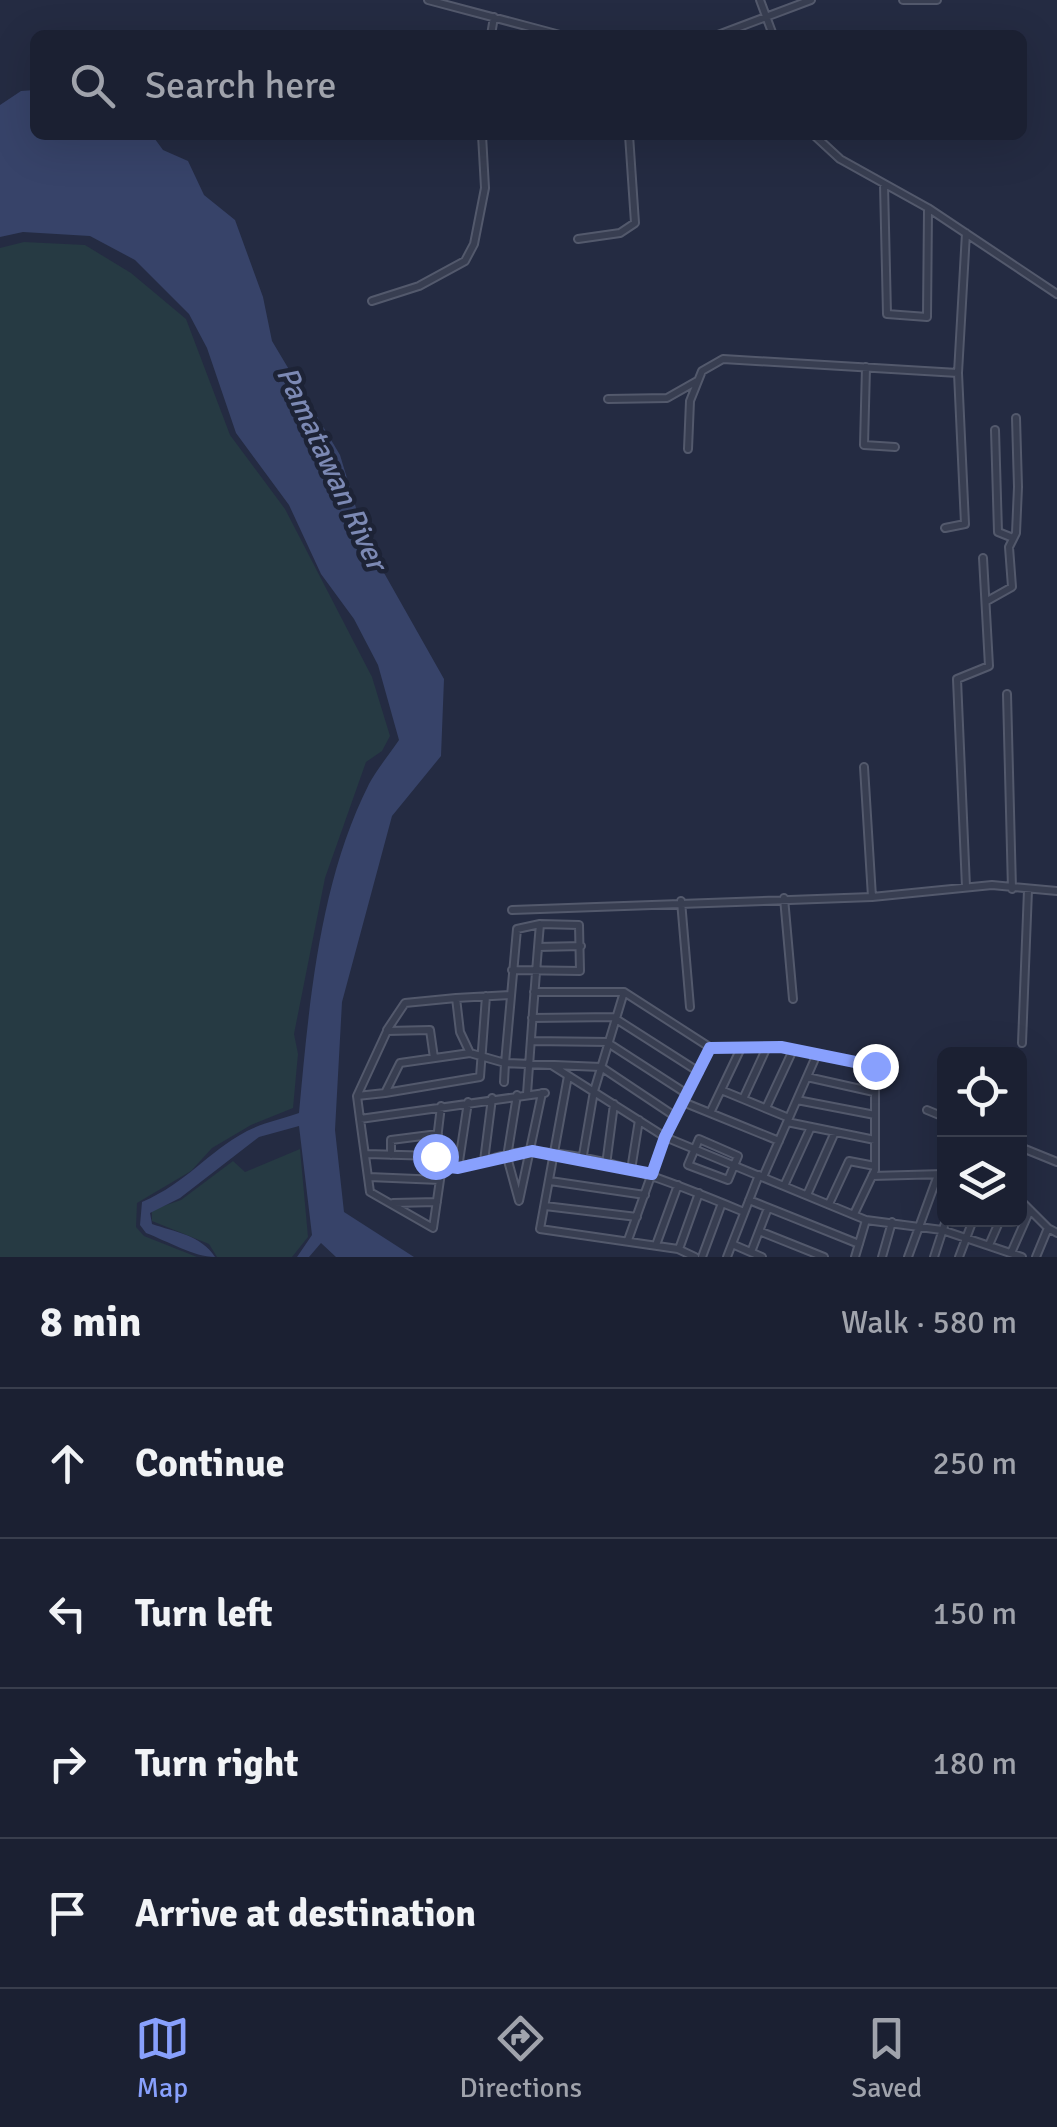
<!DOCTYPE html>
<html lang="en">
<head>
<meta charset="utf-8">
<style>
	:root { --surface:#1b2032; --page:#24283a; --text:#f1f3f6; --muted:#a0a3ac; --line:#393e4d; --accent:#88a0fd }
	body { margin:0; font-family:Signika,sans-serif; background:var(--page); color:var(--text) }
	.controls { position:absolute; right:30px; bottom:30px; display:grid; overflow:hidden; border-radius:15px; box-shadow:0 10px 40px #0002 }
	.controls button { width:90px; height:90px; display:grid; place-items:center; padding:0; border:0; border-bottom:2px solid var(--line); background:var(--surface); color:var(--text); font:50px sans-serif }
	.stop { position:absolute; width:30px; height:30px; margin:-22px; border:8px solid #88a0fd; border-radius:50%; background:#fff }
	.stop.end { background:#88a0fd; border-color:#fff; box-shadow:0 2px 10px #0008 }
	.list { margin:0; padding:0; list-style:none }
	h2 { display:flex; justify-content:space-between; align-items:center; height:130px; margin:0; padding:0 40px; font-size:42px }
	h2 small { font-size:32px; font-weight:400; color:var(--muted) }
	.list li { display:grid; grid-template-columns:65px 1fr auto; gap:30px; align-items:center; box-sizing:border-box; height:150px; padding:0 40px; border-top:2px solid var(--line) }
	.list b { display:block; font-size:38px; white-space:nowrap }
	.list em { font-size:32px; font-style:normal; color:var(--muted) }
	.icon { flex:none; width:55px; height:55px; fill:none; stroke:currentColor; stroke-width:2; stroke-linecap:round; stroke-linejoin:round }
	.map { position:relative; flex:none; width:1057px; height:1257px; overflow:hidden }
	.search { position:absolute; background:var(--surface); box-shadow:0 10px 40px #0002; left:30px; right:30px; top:30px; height:110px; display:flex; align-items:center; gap:25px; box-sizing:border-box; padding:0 35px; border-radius:15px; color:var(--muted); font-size:38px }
	.sheet { height:730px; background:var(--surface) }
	nav { display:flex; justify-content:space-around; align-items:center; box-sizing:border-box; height:140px; border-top:2px solid var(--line); background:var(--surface); font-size:28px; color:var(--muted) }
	nav a { display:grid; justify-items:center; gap:5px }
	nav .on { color:var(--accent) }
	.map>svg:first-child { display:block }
	.green { fill:#263a43 }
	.water { fill:#374369 }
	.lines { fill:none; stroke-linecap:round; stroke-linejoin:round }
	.minor-casing { stroke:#53596c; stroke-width:10 }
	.minor { stroke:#383e51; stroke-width:6 }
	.route { stroke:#88a0fd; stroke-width:12 }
	.labels { text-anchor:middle; stroke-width:9; stroke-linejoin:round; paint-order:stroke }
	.water-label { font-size:30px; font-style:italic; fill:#7c89b4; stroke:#1d2336 }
</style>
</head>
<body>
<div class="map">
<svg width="1057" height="1257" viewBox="0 0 1057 1257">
	<rect width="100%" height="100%" fill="#242b42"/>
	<path class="green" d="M 24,242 L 85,245 L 131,273 L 186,319 L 230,435 L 285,509 L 372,677 L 390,736 L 382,751 L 366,762 L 325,878 L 294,1034 L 298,1054 L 293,1108 L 251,1125 L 212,1148 L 191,1171 L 137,1203 L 136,1227 L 144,1236 L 197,1257 L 0,1257 L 0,248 Z
		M 300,1149 L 308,1237 L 292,1257 L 217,1257 L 209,1244 L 152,1221 L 152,1210 L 181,1200 L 233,1161 L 245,1172 Z"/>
	<path class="water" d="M 35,90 L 35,135 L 152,135 L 163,150 L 188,161 L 204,195 L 235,220 L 263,297 L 272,341 L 340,455 L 366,541 L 444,679 L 441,756 L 392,816 L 342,1002 L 335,1130 L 344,1212 L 414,1257 L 336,1257 L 321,1243 L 309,1257 L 297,1257 L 312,1235 L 299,1126 L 259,1137 L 180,1198 L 150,1213 L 152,1224 C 175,1232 201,1235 215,1257 C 194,1257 167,1241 146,1233 L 140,1225 L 142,1202 C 188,1182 206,1153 247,1131 C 262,1123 283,1119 299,1113 C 309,1005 319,883 369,784 C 377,769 389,755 399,740 L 378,665 L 354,619 L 321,574 L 289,505 L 236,433 L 207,348 L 189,314 L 135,260 L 90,236 L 23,232 L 0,237 L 0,105 L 21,91 Z"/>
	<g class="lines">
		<defs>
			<path id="minor" d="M 428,0 L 560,35
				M 760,0 L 773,35
				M 903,0 L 937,0
				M 491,35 L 494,17
				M 718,35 L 811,0
				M 814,135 L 840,159 L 928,208 L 1057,294
				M 884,184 L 887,314 L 927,317 L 928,210
				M 578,239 L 620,233 L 635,223 L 629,135
				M 372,301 L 419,286 L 465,261 L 474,244 L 485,188 L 482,135
				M 866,367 L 864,445 L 895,447
				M 608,399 L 667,398 L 697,381
				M 995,430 L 998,532 L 1013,538
				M 688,449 L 690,401 L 702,371 L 723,359 L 958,373 L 966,233
				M 945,528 L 965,524 L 958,373
				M 987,601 L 1012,587 L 1009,547 L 1016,533 L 1018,487 L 1016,418
				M 1007,694 L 1012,889
				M 864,767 L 872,897
				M 966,887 L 957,679 L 989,666 L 983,558
				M 784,898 L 793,999
				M 681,901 L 690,1007
				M 512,910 L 872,897 L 992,885 L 1057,891
				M 538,947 L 581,946
				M 512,970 L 580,971 L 579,925 L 540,924 C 535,981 531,1038 527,1094
				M 534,992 L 624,992
				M 510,995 L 456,998 L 460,1032 L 470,1053 L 505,1063 L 517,929 L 540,924
				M 532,1018 L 616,1017
				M 616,1019 L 699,1072
				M 387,1030 L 405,1003 L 456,998
				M 531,1041 L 609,1042
				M 608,1043 L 687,1094
				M 1022,1043 L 1028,890
				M 470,1053 L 400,1063 L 385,1093 L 480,1077 L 486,996
				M 553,1066 L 665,1137 L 866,1220 L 942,1230 L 1022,1257
				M 568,1076 L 540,1229 L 678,1249 L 695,1257
				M 807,1077 L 874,1092
				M 504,1082 L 505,1063 L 601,1067 L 676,1117
				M 721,1090 L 789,1118
				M 385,1093 L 357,1096 L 387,1031 L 430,1030 L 434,1058
				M 517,1095 L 507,1157 L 519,1201 L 542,1093
				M 357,1096 L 360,1119 L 545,1093
				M 743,1099 L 767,1047
				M 797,1100 L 875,1115
				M 683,1102 L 779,1141
				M 441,1106 L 435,1156 L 442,1166 C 473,1170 503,1150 534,1152 C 605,1154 679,1185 744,1212
				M 766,1108 L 793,1050
				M 927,1110 L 944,1117
				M 710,1113 L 741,1048
				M 360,1119 L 370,1192 L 433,1228 L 442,1166
				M 787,1122 L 875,1140
				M 699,1139 L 738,1156 L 728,1180 L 688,1165 Z
				M 1020,1147 L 1057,1162
				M 367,1154 L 435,1156
				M 391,1155 L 391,1140 L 438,1134
				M 484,1161 L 492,1098
				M 582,1161 L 594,1091 L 624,992 L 711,1048 L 781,1047 L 875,1066 L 875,1170 L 854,1214
				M 606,1165 L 614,1104
				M 458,1168 L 468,1102
				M 631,1170 L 639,1120
				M 759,1175 L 732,1244 L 762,1257
				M 872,1176 L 944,1174
				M 369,1177 L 440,1180
				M 763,1177 L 817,1054
				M 550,1181 L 645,1195
				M 784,1186 L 811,1127
				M 807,1195 L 835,1132
				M 749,1200 L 859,1244
				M 1020,1200 L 1048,1228
				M 393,1203 L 437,1202
				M 829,1204 L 849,1161 L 875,1166
				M 545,1206 L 637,1217
				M 759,1231 L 824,1257
				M 628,1240 L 665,1137 L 710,1049
				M 656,1245 L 678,1185
				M 989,1245 L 1000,1220
				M 679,1249 L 699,1193
				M 751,1252 L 768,1208
				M 1011,1253 L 1030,1210
				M 702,1257 L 722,1203
				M 727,1257 L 732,1244
				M 855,1257 L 866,1220
				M 882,1257 L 892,1222
				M 908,1257 L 938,1175
				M 934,1257 L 946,1220
				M 959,1257 L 973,1220
				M 1036,1257 L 1048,1228 L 1057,1233"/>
		</defs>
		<use href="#minor" class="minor-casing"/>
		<use href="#minor" class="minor"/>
	</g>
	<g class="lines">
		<path class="route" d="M 435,1156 L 442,1166 L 458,1168 L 532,1151 L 652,1174 L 665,1137 L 710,1048 L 781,1047 L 875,1066"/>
	</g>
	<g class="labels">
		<g class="water-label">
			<text transform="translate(332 468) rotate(65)" y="10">Pamatawan River</text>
		</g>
	</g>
</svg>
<div class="controls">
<button><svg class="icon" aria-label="locate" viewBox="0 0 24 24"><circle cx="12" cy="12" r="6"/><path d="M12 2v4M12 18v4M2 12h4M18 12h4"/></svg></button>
<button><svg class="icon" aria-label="layers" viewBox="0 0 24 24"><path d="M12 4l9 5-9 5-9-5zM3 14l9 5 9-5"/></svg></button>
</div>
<div class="stop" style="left:435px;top:1156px"></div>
<div class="stop end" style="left:875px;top:1066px"></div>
<div class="search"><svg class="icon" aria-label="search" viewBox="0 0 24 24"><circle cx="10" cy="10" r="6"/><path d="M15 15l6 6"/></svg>Search here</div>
</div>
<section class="sheet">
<h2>8 min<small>Walk · 580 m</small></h2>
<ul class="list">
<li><svg class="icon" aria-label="ahead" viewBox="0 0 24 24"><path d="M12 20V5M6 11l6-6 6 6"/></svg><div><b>Continue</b></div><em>250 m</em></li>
<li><svg class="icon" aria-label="left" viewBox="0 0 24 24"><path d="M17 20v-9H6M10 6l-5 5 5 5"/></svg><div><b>Turn left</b></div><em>150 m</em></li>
<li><svg class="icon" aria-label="right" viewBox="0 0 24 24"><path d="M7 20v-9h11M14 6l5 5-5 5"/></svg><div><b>Turn right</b></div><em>180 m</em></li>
<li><svg class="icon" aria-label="arrive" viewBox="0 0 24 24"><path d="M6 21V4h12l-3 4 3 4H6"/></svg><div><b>Arrive at destination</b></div></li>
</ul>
</section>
<nav>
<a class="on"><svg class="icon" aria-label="map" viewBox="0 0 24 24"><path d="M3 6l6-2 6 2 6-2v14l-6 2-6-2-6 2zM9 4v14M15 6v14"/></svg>Map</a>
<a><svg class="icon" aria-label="directions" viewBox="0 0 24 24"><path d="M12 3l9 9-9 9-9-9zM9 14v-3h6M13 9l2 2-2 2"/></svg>Directions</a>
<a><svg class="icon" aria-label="saved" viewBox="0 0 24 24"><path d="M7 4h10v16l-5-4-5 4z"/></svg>Saved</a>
</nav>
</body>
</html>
